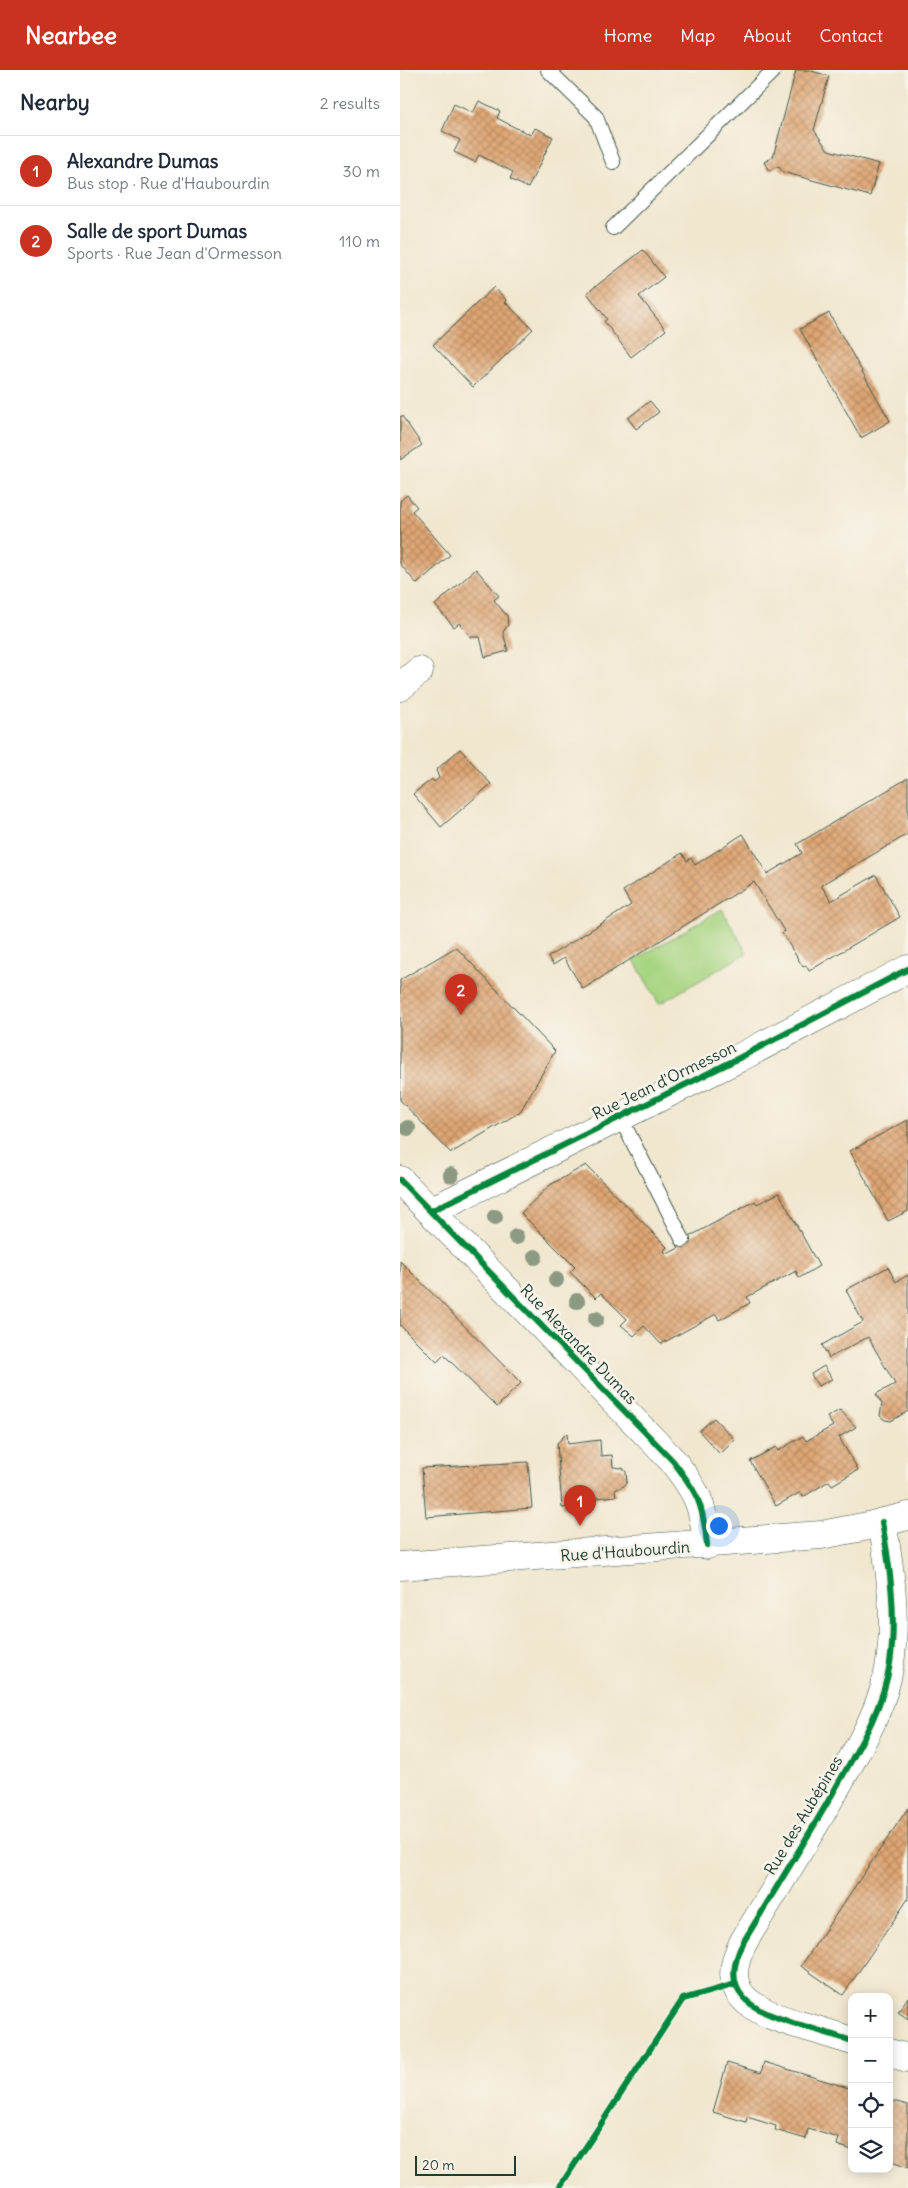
<!DOCTYPE html>
<html lang="en">
<head>
<meta charset="utf-8">
<style>
	:root { --surface:#fff; --page:#f2f2f3; --text:#1f2937; --muted:#747a83; --line:#e0e1e3; --accent:#c8321e }
	body { margin:0; font-family:Delius,sans-serif; background:var(--page); color:var(--text) }
	.controls { position:absolute; right:15px; bottom:15px; display:grid; overflow:hidden; border-radius:10px; box-shadow:0 2px 12px #0003 }
	.controls button { width:45px; height:45px; display:grid; place-items:center; padding:0; border:0; border-bottom:1px solid var(--line); background:var(--surface); color:var(--text); font:25px sans-serif }
	.scale { position:absolute; left:15px; bottom:12px; width:101px; box-sizing:border-box; padding-left:5px; border:2px solid #1f3d34; border-top:0; font-size:14px; line-height:18px; white-space:nowrap; color:#1f3d34; -webkit-text-stroke:4px #f7f3e8; paint-order:stroke }
	.you { position:absolute; left:318px; top:1455px; width:18px; height:18px; margin:-12px; border:4px solid #fff; border-radius:50%; background:#1a73e8; box-shadow:0 0 0 8px #1a73e833 }
	.badge { display:grid; place-items:center; width:32px; height:32px; border-radius:50%; background:var(--accent); color:#fff; font-size:16px; font-weight:700 }
	.pin { position:absolute; translate:-50% -41px; filter:drop-shadow(0 1px 2px #0008) }
	.pin::after { content:''; position:absolute; top:26px; width:18px; height:15px; background:inherit; clip-path:polygon(0 0,100% 0,50% 100%) }
	.list { margin:0; padding:0; list-style:none }
	h2 { display:flex; justify-content:space-between; align-items:center; height:65px; margin:0; padding:0 20px; font-size:21px }
	h2 small { font-size:16px; font-weight:400; color:var(--muted) }
	.list li { display:grid; grid-template-columns:32px 1fr auto; gap:15px; align-items:center; box-sizing:border-box; height:70px; padding:0 20px; border-top:1px solid var(--line) }
	.list b { display:block; font-size:19px; white-space:nowrap }
	.list p { margin:0; font-size:16px; white-space:nowrap; color:var(--muted) }
	.list em { font-size:16px; font-style:normal; color:var(--muted) }
	.icon { flex:none; width:28px; height:28px; fill:none; stroke:currentColor; stroke-width:2; stroke-linecap:round; stroke-linejoin:round }
	.map { position:relative; flex:none; width:508px; height:2118px; overflow:hidden }
	header { display:flex; align-items:center; gap:30px; box-sizing:border-box; height:70px; padding:0 25px; background:var(--accent); color:#fff }
	header strong { font-size:24px }
	nav { display:flex; gap:28px; margin-inline-start:auto; font-size:18px }
	main { display:flex }
	aside { flex:1; background:var(--surface) }
	.map>svg:first-child { display:block }
	.garden { fill:#a8d582; stroke:#64895b }
	.building { fill:url(#building-cross-hatch) }
	.lines { fill:none; stroke-linecap:round; stroke-linejoin:round }
	.service-casing { stroke:#3e564b; stroke-width:16 }
	.minor-casing { stroke:#3e564b; stroke-width:29 }
	.secondary-casing { stroke:#3e564b; stroke-width:29 }
	.service { stroke:#fff; stroke-width:14 }
	.minor { stroke:#fff; stroke-width:28 }
	.secondary { stroke:#fff; stroke-width:28 }
	.cycleway-casing { stroke:#f7f3e8; stroke-width:9 }
	.cycleway { stroke:#00873e; stroke-width:6 }
	.tree { fill:#8c9a83 }
	.labels { text-anchor:middle; stroke-width:5; stroke-linejoin:round; paint-order:stroke }
	.street-label { font-size:16px; fill:#1f3d34; stroke:#f7f3e8 }
</style>
</head>
<body>
<header>
<strong>Nearbee</strong>
<nav><a>Home</a><a>Map</a><a>About</a><a>Contact</a></nav>
</header>
<main>
<aside>
<h2>Nearby<small>2 results</small></h2>
<ul class="list">
<li><span class="badge">1</span><div><b>Alexandre Dumas</b><p>Bus stop · Rue d'Haubourdin</p></div><em>30 m</em></li>
<li><span class="badge">2</span><div><b>Salle de sport Dumas</b><p>Sports · Rue Jean d'Ormesson</p></div><em>110 m</em></li>
</ul>
</aside>
<div class="map">
<svg width="508" height="2118" viewBox="0 0 508 2118">
	<defs>
		<pattern id="building-cross-hatch" width="8" height="8" patternUnits="userSpaceOnUse" patternTransform="scale(1.25)"><rect width="8" height="8" fill="#dfa573"/><path d="M0 0l8 8M0 8l8-8" fill="none" stroke="#b4885f"/></pattern>
	</defs>
	<rect width="100%" height="100%" fill="#f7f3e8"/>
	<filter id="ink" filterUnits="userSpaceOnUse"><feTurbulence type="fractalNoise" baseFrequency=".02" numOctaves="2"/><feDisplacementMap in="SourceGraphic" scale="10" xChannelSelector="R" yChannelSelector="G"/><feConvolveMatrix kernelMatrix="1 2 1 2 8 2 1 2 1" color-interpolation-filters="sRGB"/></filter>
	<filter id="wash" filterUnits="userSpaceOnUse"><feTurbulence type="fractalNoise" baseFrequency=".0096" numOctaves="4" result="noise"/><feDisplacementMap in="SourceGraphic" scale="20" xChannelSelector="R" yChannelSelector="G"/><feGaussianBlur stdDeviation="1.12" result="paint"/><feColorMatrix in="noise" values="0 0 0 0 0 0 0 0 0 0 0 0 0 0 0 0 0 1.4 0 .05"/><feComposite in="paint" operator="in"/></filter>
	<g filter="url(#wash)">
		<rect width="100%" height="100%" fill="#f1e7cf"/>
		<path class="garden" d="M 322,839 L 347,883 L 259,934 L 234,890 Z"/>
		<g id="blocks">
			<path class="building" d="M 396,0 L 408,0 L 429,6 L 414,60 L 428,80 L 479,94 L 470,126 L 383,102 L 378,96 L 369,101 L 364,92 L 373,87 Z
				M 79,31 L 100,41 L 97,48 L 112,56 L 131,65 L 135,58 L 153,67 L 128,118 L 110,109 L 113,102 L 79,85 L 75,92 L 54,82 L 60,70 L 42,61 L 54,34 L 73,43 Z
				M 243,180 L 264,207 L 239,226 L 266,260 L 231,287 L 204,251 L 207,249 L 187,223 Z
				M 94,217 L 107,231 L 105,232 L 133,259 L 73,317 L 33,275 Z
				M 429,243 L 490,351 L 461,368 L 400,259 Z
				M 250,331 L 259,342 L 236,359 L 228,348 Z
				M 2,346 L 22,375 L 0,390 L 0,347 Z
				M 7,425 L 17,437 L 12,441 L 50,485 L 17,514 L 0,494 L 0,431 Z
				M 76,499 L 99,526 L 94,530 L 107,546 L 108,555 L 103,562 L 108,581 L 85,587 L 80,567 L 71,567 L 59,553 L 54,557 L 35,535 Z
				M 60,679 L 91,714 L 41,757 L 13,724 L 32,709 L 34,712 L 39,708 L 36,700 Z
				M 508,708 L 508,764 L 421,815 L 431,831 L 476,805 L 500,847 L 409,901 L 406,895 L 403,897 L 382,863 L 384,861 L 354,812 L 183,919 L 164,888 L 153,895 L 148,887 L 231,835 L 223,821 L 282,783 L 287,791 L 291,788 L 295,795 L 343,764 L 367,804 L 402,783 L 397,774 Z
				M 56,877 L 155,981 L 120,1042 L 51,1083 L 0,1030 L 0,910 Z
				M 508,1050 L 508,1141 L 488,1151 L 450,1081 Z
				M 186,1095 L 267,1177 L 264,1181 L 267,1184 L 279,1178 L 276,1173 L 283,1170 L 355,1131 L 357,1134 L 379,1123 L 419,1196 L 399,1208 L 396,1201 L 347,1227 L 350,1233 L 319,1250 L 316,1244 L 261,1274 L 244,1256 L 234,1266 L 221,1255 L 227,1249 L 201,1223 L 196,1228 L 170,1202 L 175,1197 L 121,1143 L 150,1115 Z
				M 0,1191 L 121,1313 L 97,1337 L 44,1285 L 37,1292 L 0,1255 Z
				M 488,1197 L 496,1212 L 508,1205 L 508,1341 L 491,1351 L 485,1350 L 480,1346 L 482,1334 L 476,1324 L 495,1314 L 468,1267 L 429,1288 L 422,1275 L 463,1252 L 446,1220 Z
				M 424,1296 L 432,1309 L 418,1316 L 411,1304 Z
				M 440,1340 L 456,1357 L 439,1367 L 458,1400 L 432,1415 L 429,1411 L 403,1427 L 401,1422 L 376,1436 L 350,1391 L 376,1377 L 378,1381 L 403,1366 L 406,1371 L 433,1356 L 427,1347 Z
				M 314,1348 L 335,1370 L 320,1384 L 299,1361 Z
				M 167,1363 L 168,1374 L 200,1370 L 201,1386 L 212,1385 L 213,1397 L 223,1398 L 226,1402 L 227,1412 L 224,1416 L 215,1420 L 216,1426 L 176,1430 L 177,1436 L 162,1438 L 157,1373 Z
				M 128,1392 L 132,1438 L 26,1447 L 22,1398 Z
				M 508,1738 L 508,1829 L 443,1925 L 401,1896 Z
				M 508,1927 L 508,1949 L 498,1942 Z
				M 364,1992 L 452,2019 L 452,2080 L 437,2075 L 439,2068 L 408,2059 L 406,2069 L 375,2060 L 376,2056 L 347,2047 L 346,2052 L 313,2042 L 327,1993 L 361,2003 Z
				M 489,2030 L 508,2035 L 508,2098 L 489,2091 Z"/>
		</g>
	</g>
	<g filter="url(#ink)">
		<use href="#blocks" fill-opacity="0" stroke="#3e564b" stroke-width="1"/>
		<g class="lines">
			<defs>
				<path id="service" d="M 148,0 L 196,47 L 213,92
					M 213,158 L 374,0
					M 220,1047 L 283,1170"/>
				<path id="minor" d="M 0,617 L 19,601
					M 0,1110 L 273,1391 C 298,1424 303,1433 307,1475
					M 31,1141 L 339,988 L 508,899
					M 452,1971 C 433,1965 415,1959 396,1954 C 352,1940 316,1924 344,1871 C 374,1821 405,1772 434,1721 C 457,1680 483,1640 490,1593 C 497,1546 490,1498 482,1452
					M 489,1983 L 508,1988"/>
				<path id="secondary" d="M 0,1496 L 421,1465 L 468,1456 L 508,1446"/>
			</defs>
			<use href="#service" class="service-casing"/>
			<use href="#minor" class="minor-casing"/>
			<use href="#secondary" class="secondary-casing"/>
			<use href="#service" class="service"/>
			<use href="#minor" class="minor"/>
			<use href="#secondary" class="secondary"/>
			<defs>
				<path id="cycleway" d="M 0,1110 L 273,1391 C 298,1424 303,1433 307,1475
					M 31,1141 L 339,988 L 508,899
					M 452,1971 C 433,1965 415,1959 396,1954 C 352,1940 316,1924 344,1871 C 374,1821 405,1772 434,1721 C 457,1680 483,1640 490,1593 C 497,1546 490,1498 482,1452
					M 159,2118 L 283,1929 L 336,1914"/>
			</defs>
			<use href="#cycleway" class="cycleway-casing"/>
			<use href="#cycleway" class="cycleway"/>
		</g>
		<g class="tree">
			<circle cx="8" cy="1058" r="8"/>
			<circle cx="51" cy="1105" r="8"/>
			<circle cx="95" cy="1147" r="8"/>
			<circle cx="116" cy="1167" r="8"/>
			<circle cx="135" cy="1187" r="8"/>
			<circle cx="156" cy="1210" r="8"/>
			<circle cx="177" cy="1231" r="8"/>
			<circle cx="196" cy="1249" r="8"/>
		</g>
	</g>
	<g class="labels">
		<g class="street-label">
			<text transform="translate(264 1010) rotate(-26)" y="6">Rue Jean d'Ormesson</text>
			<text transform="translate(179 1274) rotate(46)" y="6">Rue Alexandre Dumas</text>
			<text transform="translate(225 1481) rotate(-4)" y="6">Rue d'Haubourdin</text>
			<text transform="translate(403 1745) rotate(-59)" y="6">Rue des Aubépines</text>
		</g>
	</g>
</svg>
<div class="controls">
<button>+</button>
<button>−</button>
<button><svg class="icon" aria-label="locate" viewBox="0 0 24 24"><circle cx="12" cy="12" r="6"/><path d="M12 2v4M12 18v4M2 12h4M18 12h4"/></svg></button>
<button><svg class="icon" aria-label="layers" viewBox="0 0 24 24"><path d="M12 4l9 5-9 5-9-5zM3 14l9 5 9-5"/></svg></button>
</div>
<div class="scale">20 m</div>
<div class="you"></div>
<div class="pin badge" style="left:180px;top:1456px">1</div>
<div class="pin badge" style="left:61px;top:945px">2</div>
</div>
</main>
</body>
</html>
